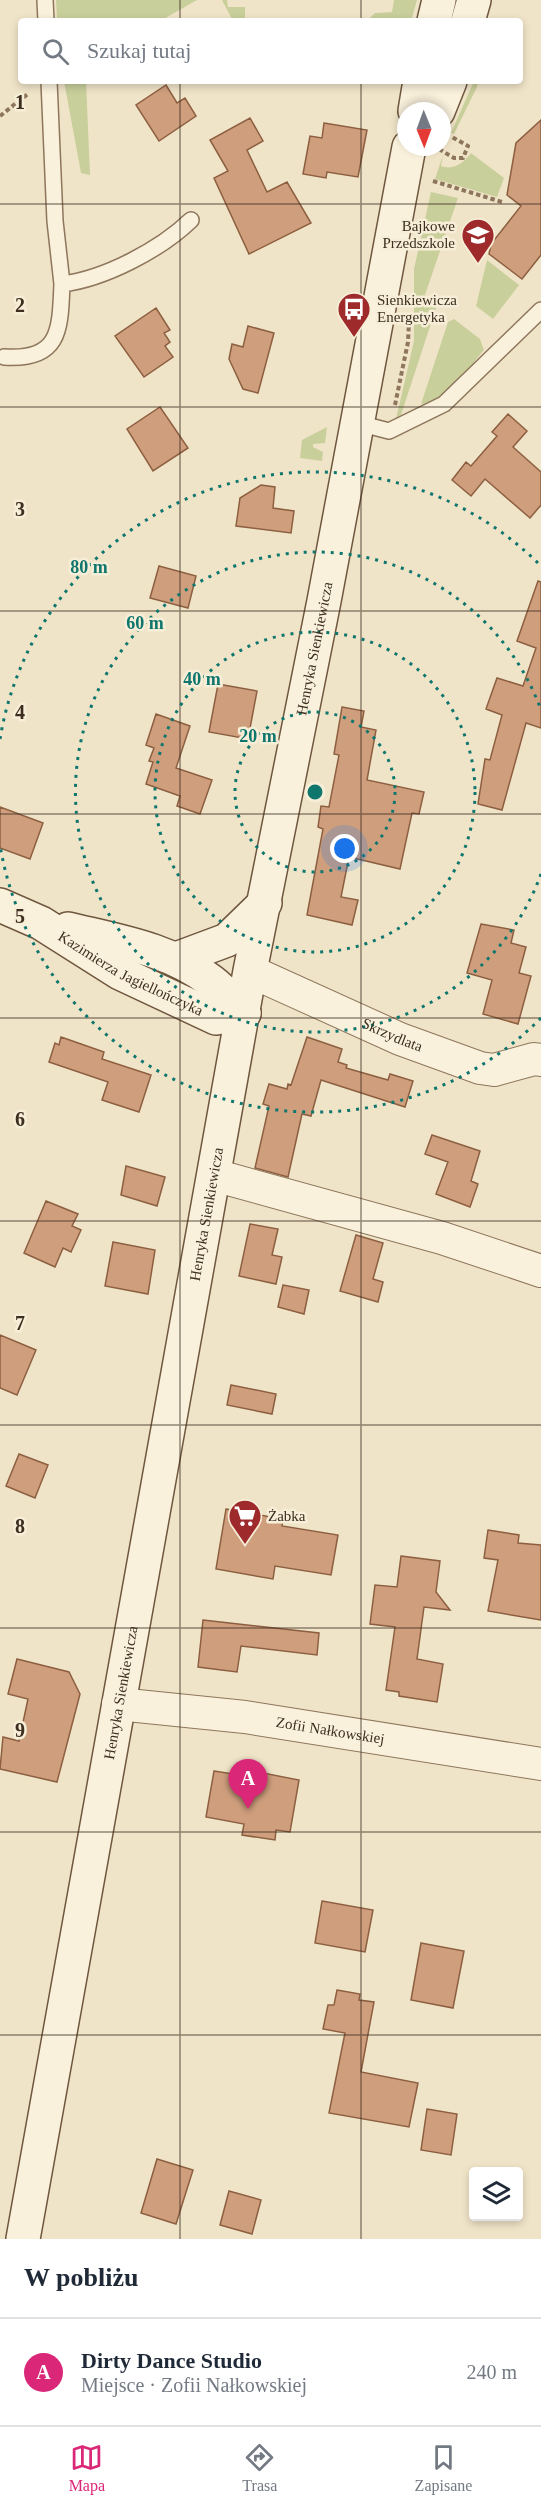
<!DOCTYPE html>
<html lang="pl">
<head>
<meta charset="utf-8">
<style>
	:root { --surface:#fff; --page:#f2f2f3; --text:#1f2937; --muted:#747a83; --line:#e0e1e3; --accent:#db2777 }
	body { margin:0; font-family:"Times New Roman",serif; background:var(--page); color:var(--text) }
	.controls { position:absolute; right:18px; bottom:18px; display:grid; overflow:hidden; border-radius:6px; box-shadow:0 3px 9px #0003 }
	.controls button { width:54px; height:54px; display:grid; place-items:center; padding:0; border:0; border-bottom:2px solid var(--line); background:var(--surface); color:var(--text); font:30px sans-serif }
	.compass { position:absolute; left:397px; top:102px; width:54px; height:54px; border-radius:50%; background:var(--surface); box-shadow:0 3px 9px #0003; rotate:179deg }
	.you { position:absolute; left:345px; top:849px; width:21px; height:21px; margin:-15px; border:4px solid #fff; border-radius:50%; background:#1a73e8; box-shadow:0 0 0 9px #1a73e833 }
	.badge { display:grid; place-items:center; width:39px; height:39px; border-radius:50%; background:var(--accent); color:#fff; font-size:20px; font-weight:700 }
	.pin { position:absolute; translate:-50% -50px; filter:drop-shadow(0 2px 3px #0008) }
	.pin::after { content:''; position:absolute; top:32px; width:21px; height:18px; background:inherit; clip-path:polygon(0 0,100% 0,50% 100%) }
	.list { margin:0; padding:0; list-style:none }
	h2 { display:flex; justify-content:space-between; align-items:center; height:78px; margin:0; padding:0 24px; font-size:26px }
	h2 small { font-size:20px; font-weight:400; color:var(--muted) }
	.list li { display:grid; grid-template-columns:39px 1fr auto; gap:18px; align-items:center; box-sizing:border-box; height:108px; padding:0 24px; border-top:2px solid var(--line) }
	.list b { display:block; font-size:22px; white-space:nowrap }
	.list p { margin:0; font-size:20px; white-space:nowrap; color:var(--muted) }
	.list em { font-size:20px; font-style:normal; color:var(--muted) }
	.icon { flex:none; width:33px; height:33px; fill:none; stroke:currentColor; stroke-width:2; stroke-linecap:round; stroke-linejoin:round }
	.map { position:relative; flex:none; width:541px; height:2239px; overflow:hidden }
	.search { position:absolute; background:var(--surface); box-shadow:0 3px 9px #0003; left:18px; right:18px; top:18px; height:66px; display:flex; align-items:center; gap:15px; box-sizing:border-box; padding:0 21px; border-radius:6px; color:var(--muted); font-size:22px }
	.sheet { height:186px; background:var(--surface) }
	nav { display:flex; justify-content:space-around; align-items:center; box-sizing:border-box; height:84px; border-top:2px solid var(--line); background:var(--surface); font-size:16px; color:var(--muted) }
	nav a { display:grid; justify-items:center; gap:3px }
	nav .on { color:var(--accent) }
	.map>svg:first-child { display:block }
	.green { fill:#c9cf9b }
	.building { fill:#cf9f7d; stroke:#8d5f41; stroke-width:1.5 }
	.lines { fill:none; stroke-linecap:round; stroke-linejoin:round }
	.lane-casing { stroke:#8d765c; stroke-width:18 }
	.street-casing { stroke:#8d765c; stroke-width:34 }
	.secondary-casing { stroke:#6f573f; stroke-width:36 }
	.path { stroke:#8d765c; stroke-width:4; stroke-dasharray:4.5 3; stroke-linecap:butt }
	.lane { stroke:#faf1dc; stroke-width:15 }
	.street { stroke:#faf1dc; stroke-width:32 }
	.secondary { stroke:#faf1dc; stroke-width:33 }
	.grid { fill:none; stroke:#3d2e20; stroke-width:1.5; stroke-opacity:0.55 }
	.ring { fill:none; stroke:#0f766e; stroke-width:3; stroke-dasharray:3 6 }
	.labels { text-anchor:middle; stroke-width:5; stroke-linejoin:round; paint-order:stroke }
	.poi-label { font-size:15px; fill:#3d2e20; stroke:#f7eed8; text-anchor:start }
	.street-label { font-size:15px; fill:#3d2e20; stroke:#f7eed8 }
	.grid-label { font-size:20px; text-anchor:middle; font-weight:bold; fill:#3d2e20; stroke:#f7eed8; stroke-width:5; stroke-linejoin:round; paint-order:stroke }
	.centre { fill:#0f766e; stroke:#f7eed8; stroke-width:3 }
	.ring-label { font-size:18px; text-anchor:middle; font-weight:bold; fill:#0f766e; stroke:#f7eed8; stroke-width:5; stroke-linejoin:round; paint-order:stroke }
</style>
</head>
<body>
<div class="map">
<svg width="541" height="2239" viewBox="0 0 541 2239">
	<rect width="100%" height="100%" fill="#f0e4c8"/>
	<path class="green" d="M 56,0 L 197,0 L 160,21 L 57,21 Z
		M 222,0 L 227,0 L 228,7 L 245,7 L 245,21 L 233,21 Z
		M 394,0 L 417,0 L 412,18 L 367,21 L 375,13 L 392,12 Z
		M 64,81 L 86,81 L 90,175 L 81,173 Z
		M 474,81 L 478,81 L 477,87 L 454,134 L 451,133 Z
		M 471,153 L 504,178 L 497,197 L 435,179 L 443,155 L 441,166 C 454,171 464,162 471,153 Z
		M 431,192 L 458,198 L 425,295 L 437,305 L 401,415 L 396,419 L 414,341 L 414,269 Z
		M 487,260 L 519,285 L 493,319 L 476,306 Z
		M 454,319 L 480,339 L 484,350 C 468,368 447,405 421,404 L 448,322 Z
		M 327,427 L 325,443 L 313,444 L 313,447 L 323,452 L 322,461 L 300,458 L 302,440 Z"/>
	<path class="building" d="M 166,85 L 177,103 L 185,98 L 196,116 L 159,141 L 136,105 Z
		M 250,118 L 263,141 L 247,150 L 267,192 L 287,182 L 311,223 L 249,254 L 214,178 L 228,171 L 210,140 Z
		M 541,120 L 541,255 L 522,279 L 489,254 L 491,244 L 521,206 L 507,195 L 516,143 Z
		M 324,123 L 367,130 L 358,177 L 327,172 L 326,178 L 303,174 L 310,136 L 322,138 Z
		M 156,308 L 170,330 L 164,333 L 170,342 L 165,346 L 173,357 L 144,377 L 115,336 Z
		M 248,326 L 274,333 L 258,393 L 243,389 L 229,359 L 232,344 L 243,347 Z
		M 160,407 L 188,448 L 153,471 L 127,429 Z
		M 508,414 L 527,431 L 513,447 L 541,472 L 541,505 L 530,518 L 485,479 L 471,496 L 452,480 L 466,462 L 471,466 L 497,436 L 492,432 Z
		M 261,485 L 275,487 L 273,508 L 294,511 L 291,533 L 236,526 L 240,498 Z
		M 159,566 L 196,576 L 188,608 L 150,598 Z
		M 538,581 L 541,582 L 541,728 L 526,723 L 502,810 L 478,804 L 485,759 L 490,760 L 502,715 L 486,709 L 497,678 L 523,686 L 536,648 L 517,641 Z
		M 218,684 L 257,691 L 248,739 L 209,732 Z
		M 342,707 L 364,711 L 361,727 L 376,730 L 367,780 L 424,792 L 419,814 L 412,813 L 400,869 L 349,857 L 341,897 L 358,900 L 352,925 L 307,915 L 323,829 L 318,827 L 321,806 L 329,807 L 339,755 L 334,754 Z
		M 156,714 L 190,726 L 176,768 L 212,780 L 200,814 L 177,806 L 180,796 L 146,784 L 153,762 L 149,761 L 154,748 L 146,745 Z
		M 0,807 L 43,823 L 30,859 L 0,848 Z
		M 481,924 L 514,930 L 511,943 L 526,947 L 519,973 L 531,976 L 518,1024 L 483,1014 L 492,980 L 467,973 Z
		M 61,1037 L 104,1052 L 102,1059 L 151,1075 L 139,1112 L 102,1100 L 108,1082 L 49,1062 L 55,1043 L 59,1045 Z
		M 307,1037 L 342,1049 L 338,1062 L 347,1065 L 346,1068 L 388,1080 L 390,1074 L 413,1081 L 405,1107 L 321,1080 L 311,1116 L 302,1114 L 288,1177 L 255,1168 L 269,1106 L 263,1104 L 269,1084 L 287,1089 L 288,1084 L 291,1085 Z
		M 432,1135 L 480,1151 L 471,1181 L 478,1184 L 470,1207 L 436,1194 L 448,1162 L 425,1154 Z
		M 126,1166 L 165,1177 L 157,1206 L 121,1195 Z
		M 46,1201 L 78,1214 L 72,1226 L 81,1230 L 71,1252 L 63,1248 L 55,1267 L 24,1253 Z
		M 250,1224 L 278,1229 L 272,1255 L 282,1257 L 276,1284 L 239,1276 Z
		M 356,1235 L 383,1243 L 373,1279 L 383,1282 L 378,1302 L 340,1291 Z
		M 113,1242 L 155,1250 L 148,1294 L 105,1286 Z
		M 283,1285 L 309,1290 L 304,1314 L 278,1307 Z
		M 0,1335 L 36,1350 L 17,1395 L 0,1388 Z
		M 231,1385 L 276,1394 L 272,1414 L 227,1405 Z
		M 19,1454 L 48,1465 L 35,1498 L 6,1486 Z
		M 226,1509 L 283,1519 L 282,1526 L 338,1535 L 331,1575 L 275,1566 L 273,1579 L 216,1569 Z
		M 488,1530 L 519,1535 L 518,1543 L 541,1545 L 541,1620 L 488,1611 L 498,1560 L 484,1558 Z
		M 401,1556 L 440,1561 L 436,1592 L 450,1610 L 424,1607 L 417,1659 L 443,1664 L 437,1702 L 399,1696 L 399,1692 L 386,1690 L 395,1627 L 370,1624 L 375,1585 L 397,1587 Z
		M 203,1620 L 319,1633 L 317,1655 L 241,1646 L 237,1672 L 198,1667 Z
		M 17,1659 L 69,1672 L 80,1694 L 57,1782 L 0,1769 L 3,1737 L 19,1741 L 28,1699 L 8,1694 Z
		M 214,1771 L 252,1777 L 253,1771 L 299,1780 L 290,1832 L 276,1830 L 275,1840 L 242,1835 L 244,1824 L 206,1817 Z
		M 322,1901 L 373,1910 L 365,1952 L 315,1943 Z
		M 421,1943 L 464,1951 L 453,2008 L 411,2000 Z
		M 337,1990 L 360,1994 L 359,2000 L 374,2002 L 361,2072 L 418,2083 L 409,2127 L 329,2113 L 345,2033 L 323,2029 L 328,2005 L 334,2005 Z
		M 427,2109 L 457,2114 L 451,2155 L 421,2150 Z
		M 157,2159 L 193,2170 L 176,2224 L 141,2213 Z
		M 229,2191 L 261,2200 L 252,2234 L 220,2225 Z"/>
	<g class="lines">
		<defs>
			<path id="lane" d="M 45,0 L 46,21
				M 49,81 L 55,221 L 62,284 C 104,279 160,250 191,220
				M 4,357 C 61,361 60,329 62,284
				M 358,423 L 389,431 L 444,404 L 541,310"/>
			<g id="street">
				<path id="s1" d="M 250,971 L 400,1039 L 480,1068 L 494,1070 L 534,1059 L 541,1060"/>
				<path d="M 214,1175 L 442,1238 L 541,1271"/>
				<path id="s2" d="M 118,1704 L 245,1717 L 541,1764"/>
			</g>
			<g id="secondary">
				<path d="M 434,21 L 439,0"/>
				<path d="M 468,21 L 474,0"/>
				<path d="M 415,111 L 420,81"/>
				<path d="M 438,111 L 450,81"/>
				<path id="s3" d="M 0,905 L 41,923 L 120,973 L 216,1018 L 244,1013"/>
				<path d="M 68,929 C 117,941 170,949 211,981 C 223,990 233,1002 244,1013"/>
				<path d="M 176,959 L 227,940 L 265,903"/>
				<path id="s4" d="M 23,2239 L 250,971 L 324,601 L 409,147"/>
			</g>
		</defs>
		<use href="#lane" class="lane-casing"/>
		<use href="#street" class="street-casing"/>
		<use href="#secondary" class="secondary-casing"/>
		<path class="path" d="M 0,116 L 29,93
			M 439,149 L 454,158 L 463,158 L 468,146 L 452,137
			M 433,181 L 502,202
			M 395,405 L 408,342 L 409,321"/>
		<use href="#lane" class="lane"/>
		<use href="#street" class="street"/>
		<use href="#secondary" class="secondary"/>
	</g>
	<path class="grid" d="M 180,0 L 180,21M 361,0 L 361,21M 180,81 L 180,2239M 361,81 L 361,2239M 0,204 L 541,204M 0,407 L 541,407M 0,611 L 541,611M 0,814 L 541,814M 0,1018 L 541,1018M 0,1221 L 541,1221M 0,1425 L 541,1425M 0,1628 L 541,1628M 0,1832 L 541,1832M 0,2035 L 541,2035"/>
	<g class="ring">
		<circle cx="315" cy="792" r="80"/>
		<circle cx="315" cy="792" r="160"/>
		<path d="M541 874A240 240 0 1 1 541 710"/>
		<path d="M541 1018A319 319 0 0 1 0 845M0 739A319 319 0 0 1 541 566"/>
	</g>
	<defs>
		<symbol id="school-pin" viewBox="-11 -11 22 30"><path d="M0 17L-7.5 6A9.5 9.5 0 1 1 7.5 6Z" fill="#9e2a2b" stroke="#f7eed8"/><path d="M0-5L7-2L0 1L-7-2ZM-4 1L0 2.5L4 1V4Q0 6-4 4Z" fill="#fff"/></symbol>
		<symbol id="bus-pin" viewBox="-11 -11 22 30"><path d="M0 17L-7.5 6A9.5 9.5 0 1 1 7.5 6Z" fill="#9e2a2b" stroke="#f7eed8"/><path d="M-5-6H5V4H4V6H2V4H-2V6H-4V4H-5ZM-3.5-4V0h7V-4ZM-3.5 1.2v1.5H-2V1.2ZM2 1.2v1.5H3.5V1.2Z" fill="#fff"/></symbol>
		<symbol id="supermarket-pin" viewBox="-11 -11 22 30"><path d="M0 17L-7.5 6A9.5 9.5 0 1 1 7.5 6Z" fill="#9e2a2b" stroke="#f7eed8"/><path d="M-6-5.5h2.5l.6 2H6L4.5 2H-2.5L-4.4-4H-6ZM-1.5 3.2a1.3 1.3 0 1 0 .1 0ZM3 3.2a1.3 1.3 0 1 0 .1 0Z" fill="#fff"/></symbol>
	</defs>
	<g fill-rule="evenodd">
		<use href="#school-pin" x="459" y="216" width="38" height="52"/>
		<use href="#bus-pin" x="335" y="290" width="38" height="52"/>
		<use href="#supermarket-pin" x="226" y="1497" width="38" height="52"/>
	</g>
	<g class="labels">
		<g class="poi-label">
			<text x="455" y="231" text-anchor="end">Bajkowe<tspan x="455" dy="17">Przedszkole</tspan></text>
			<text x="377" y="305">Sienkiewicza<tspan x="377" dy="17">Energetyka</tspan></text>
			<text x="268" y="1521">Żabka</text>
		</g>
		<g class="street-label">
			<text dy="5" stroke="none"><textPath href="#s4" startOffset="1617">Henryka Sienkiewicza</textPath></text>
			<text dy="5" stroke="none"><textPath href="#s3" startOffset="148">Kazimierza Jagiellończyka</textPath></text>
			<text dy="5" stroke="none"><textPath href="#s1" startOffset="156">Skrzydlata</textPath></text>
			<text dy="5" stroke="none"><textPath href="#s4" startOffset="1041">Henryka Sienkiewicza</textPath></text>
			<text dy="5" stroke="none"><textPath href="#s4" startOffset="555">Henryka Sienkiewicza</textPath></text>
			<text dy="5" stroke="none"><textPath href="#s2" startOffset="214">Zofii Nałkowskiej</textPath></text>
		</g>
	</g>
	<g class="grid-label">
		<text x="20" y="109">1</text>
		<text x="20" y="312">2</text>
		<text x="20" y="516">3</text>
		<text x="20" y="719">4</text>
		<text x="20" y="923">5</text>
		<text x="20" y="1126">6</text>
		<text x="20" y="1330">7</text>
		<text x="20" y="1533">8</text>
		<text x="20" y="1737">9</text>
	</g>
	<circle cx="315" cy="792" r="9" class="centre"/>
	<g class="ring-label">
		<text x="89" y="573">80 m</text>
		<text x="145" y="629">60 m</text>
		<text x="202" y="685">40 m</text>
		<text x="258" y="742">20 m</text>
	</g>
</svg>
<div class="controls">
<button><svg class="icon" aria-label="layers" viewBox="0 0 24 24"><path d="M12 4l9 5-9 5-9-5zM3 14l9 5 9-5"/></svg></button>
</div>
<svg class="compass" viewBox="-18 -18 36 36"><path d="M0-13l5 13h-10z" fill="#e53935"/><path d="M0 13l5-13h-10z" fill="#747a83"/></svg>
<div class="you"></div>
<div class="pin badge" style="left:248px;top:1809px">A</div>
<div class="search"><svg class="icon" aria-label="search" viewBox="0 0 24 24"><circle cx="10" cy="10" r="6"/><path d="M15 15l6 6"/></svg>Szukaj tutaj</div>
</div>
<section class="sheet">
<h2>W pobliżu<small></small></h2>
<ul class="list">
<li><span class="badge">A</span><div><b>Dirty Dance Studio</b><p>Miejsce · Zofii Nałkowskiej</p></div><em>240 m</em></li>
</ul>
</section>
<nav>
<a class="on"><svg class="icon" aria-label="map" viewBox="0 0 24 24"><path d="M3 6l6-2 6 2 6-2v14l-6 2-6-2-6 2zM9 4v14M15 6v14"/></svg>Mapa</a>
<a><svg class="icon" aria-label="directions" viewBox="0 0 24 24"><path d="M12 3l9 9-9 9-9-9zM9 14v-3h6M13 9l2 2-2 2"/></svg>Trasa</a>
<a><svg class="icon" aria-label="saved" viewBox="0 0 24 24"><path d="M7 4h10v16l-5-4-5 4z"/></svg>Zapisane</a>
</nav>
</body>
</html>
